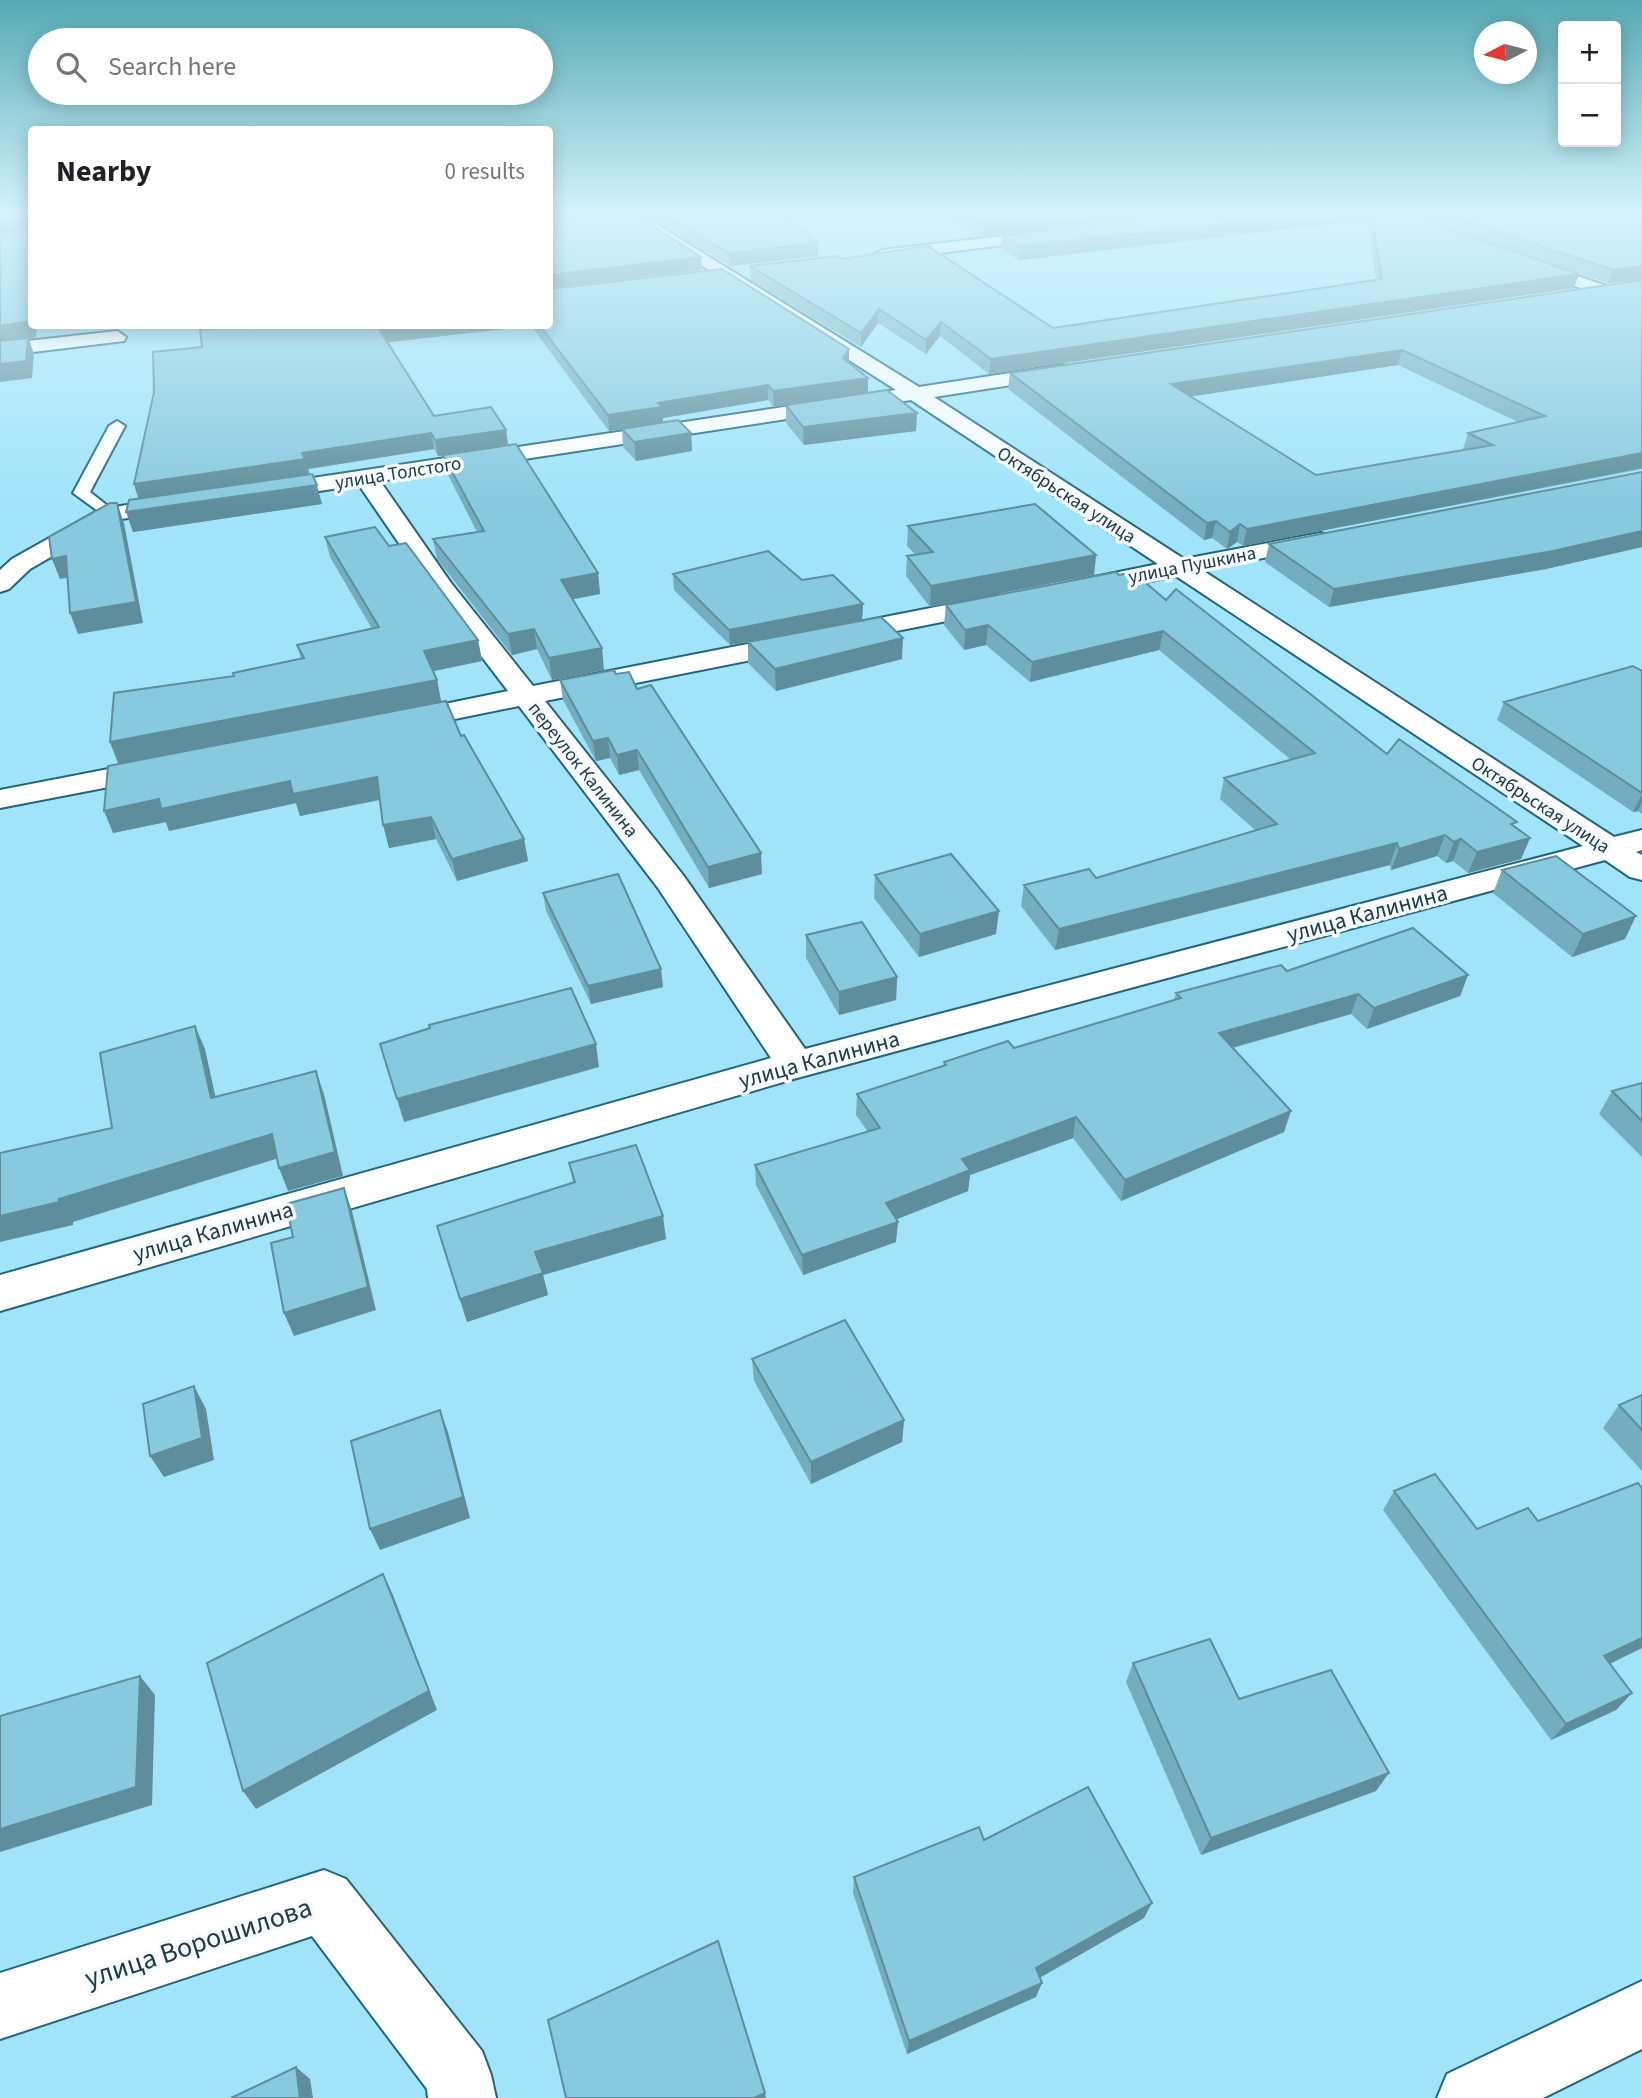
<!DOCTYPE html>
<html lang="en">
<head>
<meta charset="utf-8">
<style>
	:root { --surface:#fff; --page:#f6f6f6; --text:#202124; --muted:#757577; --line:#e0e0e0 }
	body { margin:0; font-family:"Source Sans 3",sans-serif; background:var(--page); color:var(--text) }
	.controls { position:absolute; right:21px; top:21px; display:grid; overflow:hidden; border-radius:7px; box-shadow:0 4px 18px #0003 }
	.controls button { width:63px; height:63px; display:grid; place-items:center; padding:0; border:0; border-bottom:2px solid var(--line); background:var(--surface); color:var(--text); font:35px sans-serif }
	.compass { position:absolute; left:1474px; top:21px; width:63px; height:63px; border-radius:50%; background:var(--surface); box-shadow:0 4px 18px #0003; rotate:264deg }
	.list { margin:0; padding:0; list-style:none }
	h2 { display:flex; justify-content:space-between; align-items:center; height:91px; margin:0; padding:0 28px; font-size:30px }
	h2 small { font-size:23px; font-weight:400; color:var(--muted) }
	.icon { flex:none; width:38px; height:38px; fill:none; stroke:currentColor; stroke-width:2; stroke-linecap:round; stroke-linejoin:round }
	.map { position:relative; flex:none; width:1642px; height:2098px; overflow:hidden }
	.search { position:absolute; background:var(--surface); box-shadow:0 4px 18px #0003; left:28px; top:28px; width:525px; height:77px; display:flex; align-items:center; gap:18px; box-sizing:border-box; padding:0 24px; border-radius:38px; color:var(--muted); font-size:26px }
	.panel { position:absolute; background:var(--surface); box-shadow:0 4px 18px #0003; left:28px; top:126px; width:525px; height:203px; border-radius:7px }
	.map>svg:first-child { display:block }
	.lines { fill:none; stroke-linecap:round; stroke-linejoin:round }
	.service-casing { stroke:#216679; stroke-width:4 }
	.minor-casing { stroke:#216679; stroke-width:4 }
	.service { fill:#fff; fill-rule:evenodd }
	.minor { fill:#fff; fill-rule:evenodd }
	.wall { fill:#74adbf; fill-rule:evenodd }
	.shaded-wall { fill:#5e8d9b }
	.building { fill:#87c9de; stroke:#5e8d9b; stroke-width:2; fill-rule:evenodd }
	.labels { text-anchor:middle; stroke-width:7; stroke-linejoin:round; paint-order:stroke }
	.far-street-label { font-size:19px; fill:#203b44; stroke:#f4fafd }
	.street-label { font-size:23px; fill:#203b44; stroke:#f4fafd }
	.near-street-label { font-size:28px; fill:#203b44; stroke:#f4fafd }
</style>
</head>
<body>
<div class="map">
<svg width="1642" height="2098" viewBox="0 0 1642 2098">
	<rect width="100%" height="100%" fill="#a1e4fa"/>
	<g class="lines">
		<defs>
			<path id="service" d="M 117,421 L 125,426 L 90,492 L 118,514 L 109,519 L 73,493 L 109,426 Z"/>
			<path id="minor" d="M 621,214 L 640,214 L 919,387 L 1062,365 L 1069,367 L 1072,371 L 1062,377 L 934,397 L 1184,559 L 1320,533 L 1329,535 L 1332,540 L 1329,545 L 1202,570 L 1614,837 L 1642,830 L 1642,850 L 1636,852 L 1642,855 L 1642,880 L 1630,877 L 1605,860 L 797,1078 L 0,1311 L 0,1275 L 771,1058 L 658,888 L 519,706 L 401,730 L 391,727 L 386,721 L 391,715 L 508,691 L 433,593 L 359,485 L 266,499 L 258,497 L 254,492 L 258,487 L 266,485 L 896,390 ZM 911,400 L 1158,564 L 1075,581 L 1071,586 L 1075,591 L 1084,594 L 1176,576 L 1583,846 L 805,1049 L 683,875 L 545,701 L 997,611 L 1006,609 L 1010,603 L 1006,597 L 997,595 L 533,686 L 451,583 L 380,481 Z
				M 1055,230 L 1063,235 L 1061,238 L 882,260 L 874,255 L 882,250 Z
				M 1528,259 L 1642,298 L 1642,309 L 1522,268 L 1520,264 Z
				M 208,326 L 317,326 C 305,340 220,341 208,326 Z
				M 117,331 L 126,337 L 124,341 L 0,356 L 0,344 Z
				M 179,497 L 187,499 L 191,504 L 187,509 L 115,520 L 30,569 L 9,589 L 0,592 L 0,570 L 12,559 L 101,509 Z
				M 160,759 L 171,761 L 175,768 L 171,775 L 0,808 L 0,790 Z
				M 324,1870 L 346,1879 L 482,2051 L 491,2075 L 496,2098 L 428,2098 L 427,2089 L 312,1936 L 0,2039 L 0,1973 Z
				M 1642,1981 L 1642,2049 L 1543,2098 L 1437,2098 L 1447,2074 Z"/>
		</defs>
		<use href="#service" class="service-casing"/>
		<use href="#minor" class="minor-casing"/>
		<use href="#service" class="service"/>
		<use href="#minor" class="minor"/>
	</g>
	<path class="wall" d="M 550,214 L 701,257 L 702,270 L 550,288 L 849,349 L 849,363 L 868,393 L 917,413 L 916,431 L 804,445 L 786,423 L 786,405 L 774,407 L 768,400 L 663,418 L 663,423 L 691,433 L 692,451 L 636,461 L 623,447 L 622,429 L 609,431 L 531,326 L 550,326 Z
		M 645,214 L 778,214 L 818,256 L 730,266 Z
		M 938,214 L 1170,214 L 979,237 Z
		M 1190,214 L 1642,214 L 1642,279 L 1608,283 L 1424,221 L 1574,288 L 989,374 L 940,336 L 926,354 L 878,323 L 861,347 L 751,280 L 750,266 L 841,259 L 1053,328 L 1376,280 L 1368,220 L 1019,260 L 1001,249 L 1002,236 Z
		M 1642,281 L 1642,469 L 1243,546 L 1237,542 L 1227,549 L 1212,538 L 1204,540 L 1008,389 L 1010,373 ZM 1398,365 L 1518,422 L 1468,433 L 1463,449 L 1464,450 L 1316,475 L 1190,396 Z
		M 247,326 L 530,326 L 388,342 L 434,416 L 506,430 L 508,445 L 598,573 L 600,594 L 573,599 L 604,670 L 552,680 L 537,649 L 512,655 L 437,559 L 433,539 L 477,532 L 447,473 L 444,456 L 438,456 L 434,449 L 308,469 L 322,504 L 133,532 L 139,499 L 134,484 L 202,347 Z
		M 1642,472 L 1642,547 L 1546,569 L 1329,607 L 1265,562 L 1269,544 Z
		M 908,526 L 1096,555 L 1094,575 L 930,607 L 906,576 L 907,556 L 916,555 L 907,546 Z
		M 325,537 L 389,546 L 478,640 L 482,661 L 433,671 L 437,680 L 441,701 L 524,839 L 528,861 L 457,881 L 436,839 L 389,848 L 380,800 L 300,816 L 296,803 L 169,831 L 166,822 L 113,833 L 118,764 L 110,742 L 234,676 L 301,659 L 297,645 L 372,629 L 330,557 Z
		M 673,574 L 802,580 L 863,604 L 862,620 L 730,645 L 674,590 Z
		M 1119,575 L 1166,600 L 1387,754 L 1515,827 L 1530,838 L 1521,859 L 1468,873 L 1453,861 L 1446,863 L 1437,856 L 1391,870 L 1390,865 L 1055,950 L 1021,906 L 1024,885 L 1096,878 L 1255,830 L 1220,799 L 1224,778 L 1291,760 L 1159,650 L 1030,682 L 986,645 L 964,650 L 944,625 L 946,605 Z
		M 748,642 L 902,659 L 776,691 L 748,663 Z
		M 1642,671 L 1642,814 L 1638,811 L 1633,812 L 1497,720 L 1504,702 Z
		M 616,674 L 637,689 L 762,874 L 709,888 L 639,770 L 619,775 L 610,758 L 596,761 L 563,700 L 560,680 Z
		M 1502,870 L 1625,939 L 1572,957 L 1493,893 Z
		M 875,875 L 996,934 L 919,957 L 874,898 Z
		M 543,893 L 663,987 L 591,1004 L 546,911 Z
		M 806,935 L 897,977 L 896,1000 L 839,1015 L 806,958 Z
		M 1287,971 L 1468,975 L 1460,996 L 1367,1029 L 1351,1014 L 1233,1048 L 1284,1132 L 1121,1201 L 1073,1138 L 970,1175 L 968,1191 L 896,1219 L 896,1242 L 803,1275 L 756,1185 L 755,1165 L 868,1132 L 856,1115 L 857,1094 L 943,1066 L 944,1062 L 1014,1048 L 1174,1000 L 1176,993 Z
		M 1642,1083 L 1642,1157 L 1599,1114 L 1612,1091 Z
		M 569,1163 L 666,1239 L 543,1275 L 548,1295 L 467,1322 L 444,1249 L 573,1183 Z
		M 752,1359 L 904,1420 L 902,1442 L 811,1484 L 754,1381 Z
		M 1642,1395 L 1642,1471 L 1603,1428 L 1619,1405 Z
		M 1642,1488 L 1642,1648 L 1610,1664 L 1632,1693 L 1616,1710 L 1551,1740 L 1383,1510 L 1394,1491 L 1477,1529 L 1538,1521 Z
		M 1133,1663 L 1239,1699 L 1376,1791 L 1201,1855 L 1126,1682 Z
		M 984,1840 L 1144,1918 L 1040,1978 L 1036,1997 L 907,2054 L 853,1893 L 854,1877 Z"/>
	<path class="shaded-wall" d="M 1063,214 L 1170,214 L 979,237 L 980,224 Z
		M 1315,214 L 1370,214 L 1368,220 L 1019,260 L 1020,246 Z
		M 27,217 L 32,231 L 0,235 L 0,220 Z
		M 818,243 L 818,256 L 730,266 L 729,253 Z
		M 701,257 L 702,270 L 550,288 L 550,290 L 550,275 Z
		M 1642,266 L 1642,279 L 1608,283 L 1613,270 Z
		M 1579,274 L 1574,288 L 989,374 L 991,359 Z
		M 32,303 L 32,326 L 37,326 L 36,337 L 29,339 L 34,354 L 32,378 L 0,382 L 0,326 Z
		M 879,309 L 878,323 L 861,347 L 861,333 Z
		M 941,322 L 940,336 L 926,354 L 926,340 Z
		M 405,326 L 530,326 L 382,343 L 379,329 Z
		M 849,349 L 849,363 L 843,358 Z
		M 1402,350 L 1398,365 L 1168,400 L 1171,384 Z
		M 868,378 L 868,393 L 774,407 L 773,391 Z
		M 768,385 L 768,400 L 663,418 L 663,423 L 609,431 L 608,415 L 658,403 Z
		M 917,413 L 916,431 L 804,445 L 803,427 Z
		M 506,430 L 508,446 L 438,456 L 435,440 Z
		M 431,433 L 434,449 L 308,469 L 309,475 L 139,501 L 134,484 L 302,453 Z
		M 691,433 L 692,451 L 636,461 L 634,442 Z
		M 1642,453 L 1642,468 L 1243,546 L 1247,529 Z
		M 317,485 L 322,504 L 133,532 L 126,512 Z
		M 117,503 L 124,523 L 143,623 L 78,634 L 70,613 Z
		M 1216,521 L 1212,538 L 1204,540 L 1207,523 Z
		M 1240,524 L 1237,542 L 1227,549 L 1230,532 Z
		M 1642,531 L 1642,547 L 1546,569 L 1329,607 L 1334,589 Z
		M 1096,555 L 1094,575 L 930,607 L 931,586 Z
		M 66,556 L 73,577 L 60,579 L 52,559 Z
		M 598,573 L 600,594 L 564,601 L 561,580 Z
		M 863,604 L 862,620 L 730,645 L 729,630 Z
		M 988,625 L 986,645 L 964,650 L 965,630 Z
		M 534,629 L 537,649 L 512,655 L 508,634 Z
		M 1163,631 L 1159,650 L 1030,682 L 1032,662 Z
		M 903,638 L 902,659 L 776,691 L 775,669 Z
		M 478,640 L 482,661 L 429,672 L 424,651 Z
		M 602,648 L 604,670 L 552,680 L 549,658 Z
		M 437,680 L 441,701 L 119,764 L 110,742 Z
		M 608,738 L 610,758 L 596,761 L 593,741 Z
		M 637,750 L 639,770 L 619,775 L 617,755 Z
		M 377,777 L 383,799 L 300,816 L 296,803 L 169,831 L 166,822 L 113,833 L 104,811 L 159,799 L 290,781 Z
		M 1642,794 L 1642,802 L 1638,811 L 1633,812 Z
		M 431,817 L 436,839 L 389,848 L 383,825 Z
		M 1445,835 L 1437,856 L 1391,870 L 1399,849 Z
		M 1530,838 L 1521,859 L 1468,873 L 1477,852 Z
		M 524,839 L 528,861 L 457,881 L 452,859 Z
		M 1461,839 L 1453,861 L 1446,863 L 1454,842 Z
		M 1397,843 L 1390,865 L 1055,950 L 1059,929 Z
		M 761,853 L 762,874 L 709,888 L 708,867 Z
		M 999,911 L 996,934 L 919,957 L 920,934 Z
		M 1636,916 L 1625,939 L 1572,957 L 1583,934 Z
		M 661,969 L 663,987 L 591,1004 L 588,986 Z
		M 1468,975 L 1460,996 L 1367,1029 L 1374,1008 Z
		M 897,977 L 896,1000 L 839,1015 L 839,992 Z
		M 1358,994 L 1351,1014 L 1213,1053 L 1219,1033 Z
		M 195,1026 L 205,1049 L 221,1122 L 211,1098 Z
		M 596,1044 L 599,1067 L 404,1122 L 397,1099 Z
		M 316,1071 L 324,1094 L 343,1176 L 288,1191 L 279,1168 Z
		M 1291,1111 L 1284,1132 L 1121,1201 L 1125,1180 Z
		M 1076,1117 L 1073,1138 L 970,1175 L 968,1191 L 885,1224 L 886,1203 L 962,1159 Z
		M 272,1134 L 282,1157 L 73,1222 L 73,1225 L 0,1242 L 0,1216 L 59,1199 Z
		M 344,1188 L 352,1211 L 376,1310 L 294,1336 L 284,1313 Z
		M 663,1216 L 666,1239 L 543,1275 L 548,1295 L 467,1322 L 460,1299 L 535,1252 Z
		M 898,1222 L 896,1242 L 803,1275 L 802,1255 Z
		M 194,1386 L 206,1409 L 214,1460 L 164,1477 L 150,1456 Z
		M 440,1410 L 448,1432 L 470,1518 L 380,1550 L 370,1529 Z
		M 904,1420 L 902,1442 L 811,1484 L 811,1462 Z
		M 383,1574 L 393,1595 L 437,1710 L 256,1809 L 243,1791 Z
		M 1642,1638 L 1642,1648 L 1588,1674 L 1604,1656 Z
		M 140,1676 L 155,1695 L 152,1805 L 0,1852 L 0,1829 Z
		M 1632,1693 L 1616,1710 L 1551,1740 L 1566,1724 Z
		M 1389,1773 L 1376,1791 L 1201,1855 L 1211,1838 Z
		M 1152,1903 L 1144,1918 L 1030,1983 L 1036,1968 Z
		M 1042,1983 L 1036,1997 L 907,2054 L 909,2041 Z
		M 296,2067 L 310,2079 L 313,2098 L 300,2098 Z
		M 765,2093 L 766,2098 L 754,2098 Z"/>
	<path class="building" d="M 0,214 L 32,214 L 32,303 L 30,321 L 0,326 L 0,234 L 30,229 L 27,217 L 0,220 Z
		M 550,214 L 634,214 L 701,257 L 550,275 Z
		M 665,214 L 778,214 L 818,243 L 729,253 Z
		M 962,214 L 1063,214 L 980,224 Z
		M 1190,214 L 1315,214 L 1020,246 L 1002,236 Z
		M 1372,214 L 1405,214 L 1579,274 L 991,359 L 941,322 L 926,340 L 879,309 L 861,333 L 750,266 L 837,256 L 841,259 L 928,246 L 1053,328 L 1382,279 Z
		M 1446,214 L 1642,214 L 1642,266 L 1613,270 Z
		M 722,269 L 849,349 L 843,358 L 868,378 L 773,391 L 768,385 L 658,403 L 662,407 L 608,415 L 540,326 L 550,326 L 550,289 Z
		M 1642,280 L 1642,453 L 1247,529 L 1240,524 L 1230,532 L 1216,521 L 1207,523 L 1010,373 ZM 1402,350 L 1545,416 L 1468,433 L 1493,445 L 1316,475 L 1171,384 Z
		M 247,326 L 405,326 L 379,329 L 434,416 L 491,407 L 506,430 L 435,440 L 431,433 L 302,453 L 305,459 L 134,484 L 154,392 L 153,352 L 202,347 L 200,329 Z
		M 28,338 L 26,361 L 0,364 L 0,341 Z
		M 887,390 L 917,413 L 803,427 L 786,405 Z
		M 678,420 L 691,433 L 634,442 L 622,429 Z
		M 516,444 L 598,573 L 561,580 L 602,648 L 549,658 L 534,629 L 508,634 L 433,539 L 484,531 L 443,455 Z
		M 1642,472 L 1642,531 L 1553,551 L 1334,589 L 1269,544 Z
		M 312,474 L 317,485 L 126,512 L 129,500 Z
		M 110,503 L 117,503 L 136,602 L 70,613 L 66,556 L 52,559 L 49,537 Z
		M 1035,504 L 1096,555 L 931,586 L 907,556 L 933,552 L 908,526 Z
		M 375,527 L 389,546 L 406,543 L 478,640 L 424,651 L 437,680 L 110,742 L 114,693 L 234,676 L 233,673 L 304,658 L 297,645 L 379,627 L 325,537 Z
		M 768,551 L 802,580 L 833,575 L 863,604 L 729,630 L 673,574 Z
		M 1116,572 L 1119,575 L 1133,572 L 1166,600 L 1176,589 L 1387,754 L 1399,739 L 1517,822 L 1511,824 L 1530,838 L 1477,852 L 1461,839 L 1454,842 L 1445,835 L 1399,849 L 1397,843 L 1059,929 L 1024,885 L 1089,869 L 1096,878 L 1277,824 L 1224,778 L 1315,753 L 1163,631 L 1032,662 L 988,625 L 965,630 L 946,605 Z
		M 881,617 L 903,638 L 775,669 L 748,642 Z
		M 1633,666 L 1642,671 L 1642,793 L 1504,702 Z
		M 614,670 L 616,674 L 629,672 L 637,689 L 651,685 L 761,853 L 708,867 L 637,750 L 617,755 L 608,738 L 593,741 L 560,680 Z
		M 446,701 L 461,736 L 464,735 L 524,839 L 452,859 L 431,817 L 383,825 L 377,777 L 293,794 L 290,781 L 161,809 L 159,799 L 104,811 L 108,766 Z
		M 951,854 L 999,911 L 920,934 L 875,875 Z
		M 1556,856 L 1636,916 L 1583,934 L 1502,870 Z
		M 618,874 L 661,969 L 588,986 L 543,893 Z
		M 862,922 L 897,977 L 839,992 L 806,935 Z
		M 1413,928 L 1468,975 L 1374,1008 L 1358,994 L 1219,1033 L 1291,1111 L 1125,1180 L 1076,1117 L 962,1159 L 970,1170 L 886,1203 L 898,1222 L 802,1255 L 755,1165 L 880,1128 L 857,1094 L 946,1065 L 944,1062 L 1008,1041 L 1014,1048 L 1181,998 L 1176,993 L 1281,965 L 1287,971 Z
		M 571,988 L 596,1044 L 397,1099 L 380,1044 L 430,1028 L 429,1025 Z
		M 195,1026 L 211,1098 L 316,1071 L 335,1152 L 279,1168 L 272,1134 L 59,1199 L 59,1202 L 0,1216 L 0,1153 L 112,1128 L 100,1053 Z
		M 1642,1083 L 1642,1121 L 1612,1091 Z
		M 636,1145 L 663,1216 L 535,1252 L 543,1273 L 460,1299 L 437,1226 L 575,1182 L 569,1163 Z
		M 344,1188 L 368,1287 L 284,1313 L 271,1243 L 293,1237 L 286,1204 Z
		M 845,1320 L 904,1420 L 811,1462 L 752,1359 Z
		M 194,1386 L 202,1438 L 150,1456 L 143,1404 Z
		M 1642,1395 L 1642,1430 L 1619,1405 Z
		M 440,1410 L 463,1497 L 370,1529 L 351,1441 Z
		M 1435,1474 L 1477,1529 L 1528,1508 L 1538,1521 L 1638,1483 L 1642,1488 L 1642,1638 L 1604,1656 L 1632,1693 L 1566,1724 L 1394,1491 Z
		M 383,1574 L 429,1691 L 243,1791 L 207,1663 Z
		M 1210,1639 L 1239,1699 L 1331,1670 L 1389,1773 L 1211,1838 L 1133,1663 Z
		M 140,1676 L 136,1787 L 0,1829 L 0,1716 Z
		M 1088,1787 L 1152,1903 L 1036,1968 L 1042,1983 L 909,2041 L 854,1877 L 979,1827 L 984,1840 Z
		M 718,1941 L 765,2093 L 754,2098 L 566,2098 L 548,2020 Z
		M 296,2067 L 300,2098 L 231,2098 Z"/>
	<linearGradient id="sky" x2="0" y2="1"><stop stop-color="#56aab4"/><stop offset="0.42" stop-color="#d5f3fd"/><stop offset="1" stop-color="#d5f3fd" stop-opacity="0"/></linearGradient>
	<rect width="1642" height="508" fill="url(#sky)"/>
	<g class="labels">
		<g class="far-street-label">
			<text transform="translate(398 472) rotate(-9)" y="7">улица Толстого</text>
			<text transform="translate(1067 494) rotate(33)" y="7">Октябрьская улица</text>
			<text transform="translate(1192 564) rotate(-11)" y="7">улица Пушкина</text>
			<text transform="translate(584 769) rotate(52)" y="7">переулок Калинина</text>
			<text transform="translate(1541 804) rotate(33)" y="7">Октябрьская улица</text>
		</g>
		<g class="street-label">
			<text transform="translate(1367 913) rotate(-15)" y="8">улица Калинина</text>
			<text transform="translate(819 1059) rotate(-15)" y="8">улица Калинина</text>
			<text transform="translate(213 1231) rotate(-16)" y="8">улица Калинина</text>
		</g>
		<g class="near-street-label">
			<text transform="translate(198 1942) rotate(-18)" y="10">улица Ворошилова</text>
		</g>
	</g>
</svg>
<div class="controls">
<button>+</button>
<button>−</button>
</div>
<svg class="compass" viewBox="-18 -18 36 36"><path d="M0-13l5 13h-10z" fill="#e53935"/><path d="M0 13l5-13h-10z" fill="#757577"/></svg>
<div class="search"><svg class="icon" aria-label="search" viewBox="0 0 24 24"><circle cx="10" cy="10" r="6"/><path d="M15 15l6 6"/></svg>Search here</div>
<section class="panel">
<h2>Nearby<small>0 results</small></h2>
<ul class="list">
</ul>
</section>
</div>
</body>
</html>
